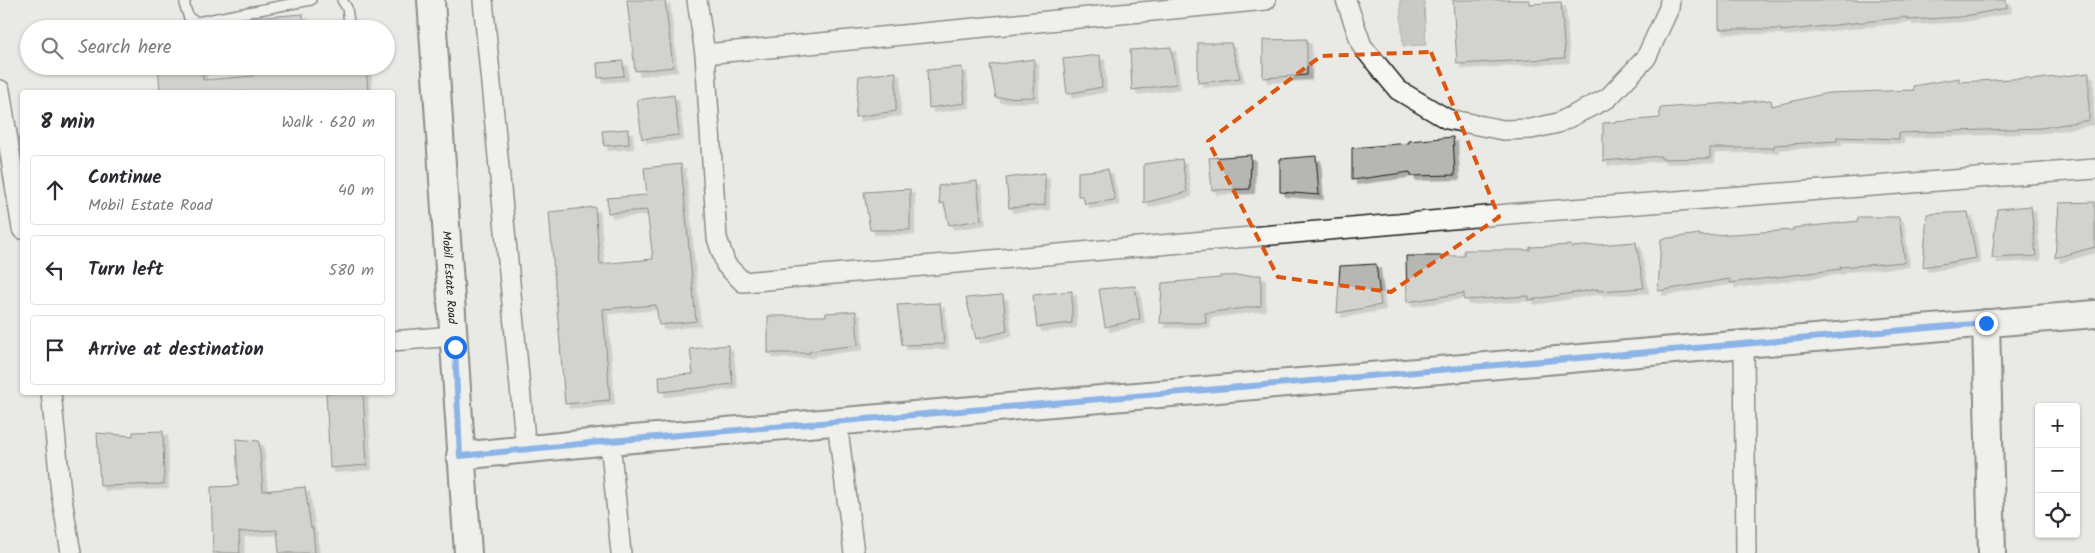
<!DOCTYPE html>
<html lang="en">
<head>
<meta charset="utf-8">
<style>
	:root { --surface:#fff; --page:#f2f2f3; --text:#2b2b33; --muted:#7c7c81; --line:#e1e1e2 }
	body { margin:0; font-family:Kalam,sans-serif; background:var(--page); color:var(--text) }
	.controls { position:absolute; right:15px; bottom:15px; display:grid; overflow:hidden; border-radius:5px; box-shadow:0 1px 4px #0004 }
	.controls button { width:45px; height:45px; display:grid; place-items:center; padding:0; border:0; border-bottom:1px solid var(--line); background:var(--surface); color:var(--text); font:25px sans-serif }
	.stop { position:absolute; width:15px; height:15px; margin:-11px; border:4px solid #1a73e8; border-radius:50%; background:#fff }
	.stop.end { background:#1a73e8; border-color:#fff; box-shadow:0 1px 5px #0008 }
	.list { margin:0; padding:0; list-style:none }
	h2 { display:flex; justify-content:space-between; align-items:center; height:65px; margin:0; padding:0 20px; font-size:21px }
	h2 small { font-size:16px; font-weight:400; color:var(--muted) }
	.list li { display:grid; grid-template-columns:32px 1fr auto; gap:15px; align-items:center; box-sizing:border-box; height:70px; margin:0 10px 10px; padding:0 10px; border:1px solid var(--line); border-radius:5px }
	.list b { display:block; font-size:19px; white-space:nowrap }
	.list p { margin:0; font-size:16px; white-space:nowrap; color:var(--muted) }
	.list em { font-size:16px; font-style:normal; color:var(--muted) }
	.icon { flex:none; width:28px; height:28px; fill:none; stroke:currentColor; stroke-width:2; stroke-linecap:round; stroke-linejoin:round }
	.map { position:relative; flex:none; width:2095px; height:553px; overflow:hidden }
	.search { position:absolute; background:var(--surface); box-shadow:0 1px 4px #0004; left:20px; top:20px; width:375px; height:55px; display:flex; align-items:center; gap:12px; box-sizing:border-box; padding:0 18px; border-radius:28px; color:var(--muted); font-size:19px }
	.panel { position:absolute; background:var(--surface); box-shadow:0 1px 4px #0004; left:20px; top:90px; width:375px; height:305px; border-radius:5px }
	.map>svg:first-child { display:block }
	.water { fill:#a3a3a1; stroke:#6d6d6c }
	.building { fill:#b6b6b3; stroke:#1c1c1c; filter:url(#shadow) }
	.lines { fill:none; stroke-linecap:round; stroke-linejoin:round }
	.lane-casing { stroke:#1c1c1c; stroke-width:12 }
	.street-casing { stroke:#1c1c1c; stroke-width:22 }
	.secondary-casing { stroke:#1c1c1c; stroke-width:30 }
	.lane { stroke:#f6f6f2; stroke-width:9 }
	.street { stroke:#f6f6f2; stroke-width:19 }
	.secondary { stroke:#f6f6f2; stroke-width:26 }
	.route { stroke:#1a73e8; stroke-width:6 }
	.marked { fill:none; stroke:#de560d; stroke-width:4; stroke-dasharray:10 6; stroke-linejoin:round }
	.labels { text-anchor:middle; stroke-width:4; stroke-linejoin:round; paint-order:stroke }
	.street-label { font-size:12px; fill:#1c1c1c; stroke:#f6f6f2 }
</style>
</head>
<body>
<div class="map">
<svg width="2095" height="553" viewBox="0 0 2095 553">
	<defs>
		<filter id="shadow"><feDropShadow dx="4.5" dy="4.5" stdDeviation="0" flood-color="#0004"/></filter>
	</defs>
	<rect width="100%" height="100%" fill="#e9e9e5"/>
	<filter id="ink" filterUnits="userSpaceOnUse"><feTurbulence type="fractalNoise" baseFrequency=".02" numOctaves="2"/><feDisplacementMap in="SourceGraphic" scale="10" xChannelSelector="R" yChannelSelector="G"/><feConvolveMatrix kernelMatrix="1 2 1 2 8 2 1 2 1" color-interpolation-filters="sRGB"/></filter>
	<g filter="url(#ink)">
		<path class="water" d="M 1400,0 L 1424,0 L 1426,45 L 1403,46 Z"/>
		<path class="building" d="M 627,0 L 665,0 L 673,67 L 635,71 Z
			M 1453,0 L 1529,0 L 1529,4 L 1561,2 L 1565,58 L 1457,64 Z
			M 1719,0 L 2006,0 L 2007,8 L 1960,17 L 1908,20 L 1908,17 L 1781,31 L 1781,29 L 1719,29 Z
			M 303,14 L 304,29 L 252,29 L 251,18 Z
			M 1307,39 L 1307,75 L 1263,78 L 1263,40 Z
			M 1198,43 L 1231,43 L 1240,78 L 1198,83 Z
			M 1171,47 L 1176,84 L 1132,90 L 1130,50 Z
			M 1100,55 L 1102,87 L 1067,94 L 1063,59 Z
			M 1034,59 L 1034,97 L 996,98 L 990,65 Z
			M 623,61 L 624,76 L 598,78 L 597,63 Z
			M 158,66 L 202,66 L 203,80 L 253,76 L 253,66 L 366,66 L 368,92 L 160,92 Z
			M 962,67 L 965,103 L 929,108 L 927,70 Z
			M 896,72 L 896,111 L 855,117 L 859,76 Z
			M 2089,73 L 2089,120 L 2041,128 L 1899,133 L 1899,139 L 1837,137 L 1837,141 L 1774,145 L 1774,148 L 1710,148 L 1710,158 L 1661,159 L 1661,156 L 1603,161 L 1603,123 L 1660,118 L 1660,108 L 1771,100 L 1772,106 L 1828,93 L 1914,90 L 1913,86 L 1959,78 L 1959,82 L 2029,78 L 2030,80 Z
			M 674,95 L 679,135 L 642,139 L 637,100 Z
			M 628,129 L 629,144 L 604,146 L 602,131 Z
			M 1453,137 L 1455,175 L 1411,176 L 1410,172 L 1352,180 L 1352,148 L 1409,143 L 1409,141 Z
			M 1251,155 L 1250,189 L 1212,190 L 1209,158 Z
			M 1316,156 L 1319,195 L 1280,192 L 1280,159 Z
			M 1182,159 L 1187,192 L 1144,203 L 1144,164 Z
			M 681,164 L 696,321 L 659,325 L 656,305 L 603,309 L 610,400 L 565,404 L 549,212 L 595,207 L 600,264 L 653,259 L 647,210 L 608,213 L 607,198 L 647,195 L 644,168 Z
			M 1108,169 L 1115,200 L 1085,204 L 1083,196 L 1078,196 L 1078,172 Z
			M 1045,173 L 1045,205 L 1009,208 L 1006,178 Z
			M 977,181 L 981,220 L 949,225 L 944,203 L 940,204 L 938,186 Z
			M 910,189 L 910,230 L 870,230 L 864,192 Z
			M 2095,202 L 2095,247 L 2055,258 L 2059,203 Z
			M 2031,206 L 2036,256 L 1992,258 L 1997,209 Z
			M 1968,212 L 1976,258 L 1923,267 L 1927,214 Z
			M 1858,217 L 1899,217 L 1905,262 L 1840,267 L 1841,269 L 1730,283 L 1730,279 L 1658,291 L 1661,239 L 1700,234 L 1700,236 L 1793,230 L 1793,228 L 1858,221 Z
			M 1636,242 L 1644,288 L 1598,291 L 1598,289 L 1529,300 L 1529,296 L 1464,300 L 1464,293 L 1407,302 L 1406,256 L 1464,256 L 1464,250 L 1530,250 L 1530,247 L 1571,245 L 1571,247 Z
			M 1376,264 L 1381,305 L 1337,313 L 1340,266 Z
			M 1261,275 L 1261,306 L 1205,313 L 1206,323 L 1160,323 L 1162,283 L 1220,278 L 1220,276 Z
			M 1135,286 L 1140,319 L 1105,327 L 1099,289 Z
			M 1072,291 L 1072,323 L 1037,327 L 1033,295 Z
			M 1003,295 L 1007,331 L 976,339 L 966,298 Z
			M 940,303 L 944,344 L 902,345 L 897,305 Z
			M 856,311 L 858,345 L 810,351 L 810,353 L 768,353 L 768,316 L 826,316 L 826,313 Z
			M 728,345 L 733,384 L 660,392 L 659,376 L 693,374 L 690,349 Z
			M 363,392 L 367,465 L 330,468 L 326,393 Z
			M 163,431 L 164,484 L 100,486 L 97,433 L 133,436 L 133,432 Z
			M 236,439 L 259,441 L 263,491 L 305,487 L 311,528 L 313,528 L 315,553 L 279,553 L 277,530 L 239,532 L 240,553 L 213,553 L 211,487 L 238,486 Z"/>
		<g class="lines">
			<defs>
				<path id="lane" d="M 185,0 L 185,7 L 189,18 L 197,22 L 311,0
					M 342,0 L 347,8 L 350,29"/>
				<path id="street" d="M 483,0 L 526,450
					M 697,0 L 705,54 L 717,238 L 726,265 L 743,282 L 1520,213 L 2095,169
					M 1346,0 L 1362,46 L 1398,90 L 1447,119 L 1503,130 L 1531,129 L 1558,123 L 1608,98 L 1646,58 L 1669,8 L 1670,0
					M 705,54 L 1266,0
					M 0,90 L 22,229
					M 392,341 L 454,336
					M 1744,344 L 1746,553
					M 51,392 L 61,493 L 71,553
					M 837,422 L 854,553
					M 610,441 L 621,553"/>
				<g id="secondary">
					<path id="s1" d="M 431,0 L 468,553"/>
					<path d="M 1986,323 L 1992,553"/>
					<path d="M 460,456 L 610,441 L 2095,314"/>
				</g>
			</defs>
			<use href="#lane" class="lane-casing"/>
			<use href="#street" class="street-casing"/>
			<use href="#secondary" class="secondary-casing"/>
			<use href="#lane" class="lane"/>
			<use href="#street" class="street"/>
			<use href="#secondary" class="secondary"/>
		</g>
	</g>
	<g class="lines" filter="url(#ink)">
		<path class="route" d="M 455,347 L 460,456 L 610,441 L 1986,323"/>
	</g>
	<path d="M0 0H2095V553H0ZM 1431,52 L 1499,217 L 1391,292 L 1278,277 L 1208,141 L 1321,56 Z" fill="#e9e9e5" fill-opacity=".55" fill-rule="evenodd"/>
	<path class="marked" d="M 1431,52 L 1499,217 L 1391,292 L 1278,277 L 1208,141 L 1321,56 Z"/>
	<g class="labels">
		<g class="street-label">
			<text dy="4" stroke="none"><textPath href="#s1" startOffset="278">Mobil Estate Road</textPath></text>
		</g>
	</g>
</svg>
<div class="controls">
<button>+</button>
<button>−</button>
<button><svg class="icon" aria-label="locate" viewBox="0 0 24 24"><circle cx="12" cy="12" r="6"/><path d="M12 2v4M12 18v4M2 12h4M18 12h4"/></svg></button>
</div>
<div class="stop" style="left:455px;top:347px"></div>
<div class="stop end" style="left:1986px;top:323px"></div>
<div class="search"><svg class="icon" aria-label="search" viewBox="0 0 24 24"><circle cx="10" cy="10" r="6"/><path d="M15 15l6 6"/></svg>Search here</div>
<section class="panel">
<h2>8 min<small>Walk · 620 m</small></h2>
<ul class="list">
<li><svg class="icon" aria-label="ahead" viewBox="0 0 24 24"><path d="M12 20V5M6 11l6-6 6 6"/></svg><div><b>Continue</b><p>Mobil Estate Road</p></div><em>40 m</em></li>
<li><svg class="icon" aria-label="left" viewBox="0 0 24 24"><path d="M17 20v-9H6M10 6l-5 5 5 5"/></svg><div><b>Turn left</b></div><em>580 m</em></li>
<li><svg class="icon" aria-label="arrive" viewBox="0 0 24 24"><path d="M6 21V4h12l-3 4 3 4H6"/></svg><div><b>Arrive at destination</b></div></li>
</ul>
</section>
</div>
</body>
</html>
